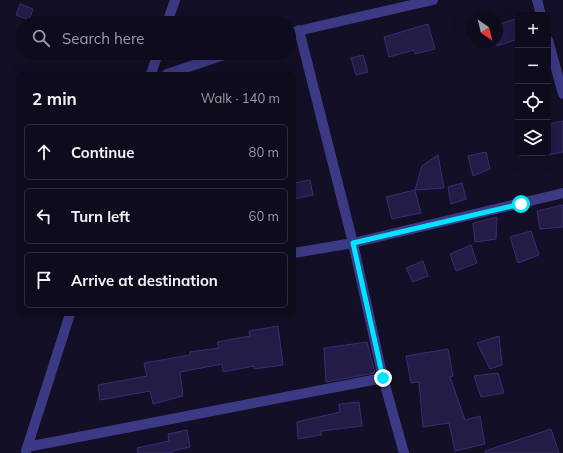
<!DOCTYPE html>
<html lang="en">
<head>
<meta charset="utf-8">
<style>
	:root { --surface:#0e0b1c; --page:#171425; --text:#f1f3f6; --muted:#9b9ba3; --line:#2e2b3b }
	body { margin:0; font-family:Mulish,sans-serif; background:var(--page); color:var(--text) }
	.controls { position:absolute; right:12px; top:12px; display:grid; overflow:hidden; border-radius:6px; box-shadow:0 4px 16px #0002 }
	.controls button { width:36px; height:36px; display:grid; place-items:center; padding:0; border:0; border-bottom:1px solid var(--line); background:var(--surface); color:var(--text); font:20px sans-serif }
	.compass { position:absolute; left:467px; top:12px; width:36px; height:36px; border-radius:50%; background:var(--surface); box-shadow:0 4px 16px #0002; rotate:145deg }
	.stop { position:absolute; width:12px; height:12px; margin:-9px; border:3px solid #00e5ff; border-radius:50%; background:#fff }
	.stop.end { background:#00e5ff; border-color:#fff; box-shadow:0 1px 4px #0008 }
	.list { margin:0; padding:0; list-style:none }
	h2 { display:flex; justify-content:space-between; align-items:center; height:52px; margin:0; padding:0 16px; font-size:17px }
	h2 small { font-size:13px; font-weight:400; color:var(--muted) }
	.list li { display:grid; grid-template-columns:26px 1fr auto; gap:12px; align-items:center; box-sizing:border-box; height:56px; margin:0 8px 8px; padding:0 8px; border:1px solid var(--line); border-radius:6px }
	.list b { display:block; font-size:15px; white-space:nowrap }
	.list em { font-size:13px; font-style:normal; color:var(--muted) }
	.icon { flex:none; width:22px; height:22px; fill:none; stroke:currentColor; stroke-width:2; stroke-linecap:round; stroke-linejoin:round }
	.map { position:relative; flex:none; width:563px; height:453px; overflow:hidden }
	.search { position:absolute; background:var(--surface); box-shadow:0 4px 16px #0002; left:16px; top:16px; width:280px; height:44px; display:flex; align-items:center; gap:10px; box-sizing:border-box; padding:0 14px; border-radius:22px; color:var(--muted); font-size:15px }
	.panel { position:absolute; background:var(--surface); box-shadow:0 4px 16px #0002; left:16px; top:72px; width:280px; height:244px; border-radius:6px }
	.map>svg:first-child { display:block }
	.building { fill:#241b47; stroke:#3b2d73 }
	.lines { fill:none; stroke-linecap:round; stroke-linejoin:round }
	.street { stroke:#3d3a85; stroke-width:10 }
	.route { stroke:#00e5ff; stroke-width:5 }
</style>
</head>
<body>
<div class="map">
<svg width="563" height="453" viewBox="0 0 563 453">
	<rect width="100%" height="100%" fill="#130f26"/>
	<path class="building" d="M 20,4 L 33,9 L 29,20 L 16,15 Z
		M 518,18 L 518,39 L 497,46 L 497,25 Z
		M 428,24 L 435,49 L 415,54 L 414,50 L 389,57 L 384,37 Z
		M 363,55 L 368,72 L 356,75 L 351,58 Z
		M 563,121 L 563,152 L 548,155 L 548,124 Z
		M 486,152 L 490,169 L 473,176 L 468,156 Z
		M 438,155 L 444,188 L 415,190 L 422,166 Z
		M 310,180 L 313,195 L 294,199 L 294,183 Z
		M 462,183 L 466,199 L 451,204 L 448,187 Z
		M 415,190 L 421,213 L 392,219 L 386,197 Z
		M 563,205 L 563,227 L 540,229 L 537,211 Z
		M 497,217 L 496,239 L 475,242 L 473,223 Z
		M 531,231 L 539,255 L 518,263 L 510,237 Z
		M 471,245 L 477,263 L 456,271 L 450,254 Z
		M 423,261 L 428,276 L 413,282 L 406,268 Z
		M 278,326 L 283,365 L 254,369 L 254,366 L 223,372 L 222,364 L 180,372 L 183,396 L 153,404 L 150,391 L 100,400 L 98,385 L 147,376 L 144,363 L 190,355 L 190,352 L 219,348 L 217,342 L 250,336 L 249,331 Z
		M 499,336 L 502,365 L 490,369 L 477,343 Z
		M 367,342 L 375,373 L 326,382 L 324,348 Z
		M 448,349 L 453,376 L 450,377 L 465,420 L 480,416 L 485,444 L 455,451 L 449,423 L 423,427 L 419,382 L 411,383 L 406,356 Z
		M 498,373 L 504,393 L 481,397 L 474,376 Z
		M 359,402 L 362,426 L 321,431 L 321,435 L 298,439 L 297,422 L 340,412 L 339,404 Z
		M 551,429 L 559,453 L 485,453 L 485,451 Z
		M 187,430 L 190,447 L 173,451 L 173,453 L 138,453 L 137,448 L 169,441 L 168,434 Z"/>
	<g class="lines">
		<path class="street" d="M 537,0 L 541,15
			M 167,23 L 175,0
			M 299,30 L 353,243 L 383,378 L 404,453
			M 289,33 L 433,0
			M 548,40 L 563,94
			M 151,74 L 158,53
			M 167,74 L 230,53
			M 294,253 L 353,243 L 563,193
			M 27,447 L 383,378
			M 26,451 L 70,314"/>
	</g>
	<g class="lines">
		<path class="route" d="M 383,378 L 353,243 L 521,204"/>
	</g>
</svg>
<div class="controls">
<button>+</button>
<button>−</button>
<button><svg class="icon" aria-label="locate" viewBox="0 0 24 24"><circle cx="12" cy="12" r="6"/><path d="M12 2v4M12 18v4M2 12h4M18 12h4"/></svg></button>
<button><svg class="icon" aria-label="layers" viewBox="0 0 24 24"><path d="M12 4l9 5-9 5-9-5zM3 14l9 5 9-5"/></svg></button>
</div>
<svg class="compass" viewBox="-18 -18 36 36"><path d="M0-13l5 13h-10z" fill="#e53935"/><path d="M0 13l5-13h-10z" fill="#9b9ba3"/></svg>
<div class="stop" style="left:521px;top:204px"></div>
<div class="stop end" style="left:383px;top:378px"></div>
<div class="search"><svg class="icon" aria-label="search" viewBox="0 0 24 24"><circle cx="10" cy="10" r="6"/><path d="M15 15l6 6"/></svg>Search here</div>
<section class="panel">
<h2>2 min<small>Walk · 140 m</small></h2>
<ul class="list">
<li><svg class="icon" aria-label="ahead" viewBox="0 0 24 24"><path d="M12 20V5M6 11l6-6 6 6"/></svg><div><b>Continue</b></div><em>80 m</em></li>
<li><svg class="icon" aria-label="left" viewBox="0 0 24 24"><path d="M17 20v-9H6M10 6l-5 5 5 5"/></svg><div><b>Turn left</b></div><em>60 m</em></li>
<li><svg class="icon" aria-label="arrive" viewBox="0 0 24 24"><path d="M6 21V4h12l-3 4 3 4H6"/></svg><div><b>Arrive at destination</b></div></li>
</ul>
</section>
</div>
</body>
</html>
